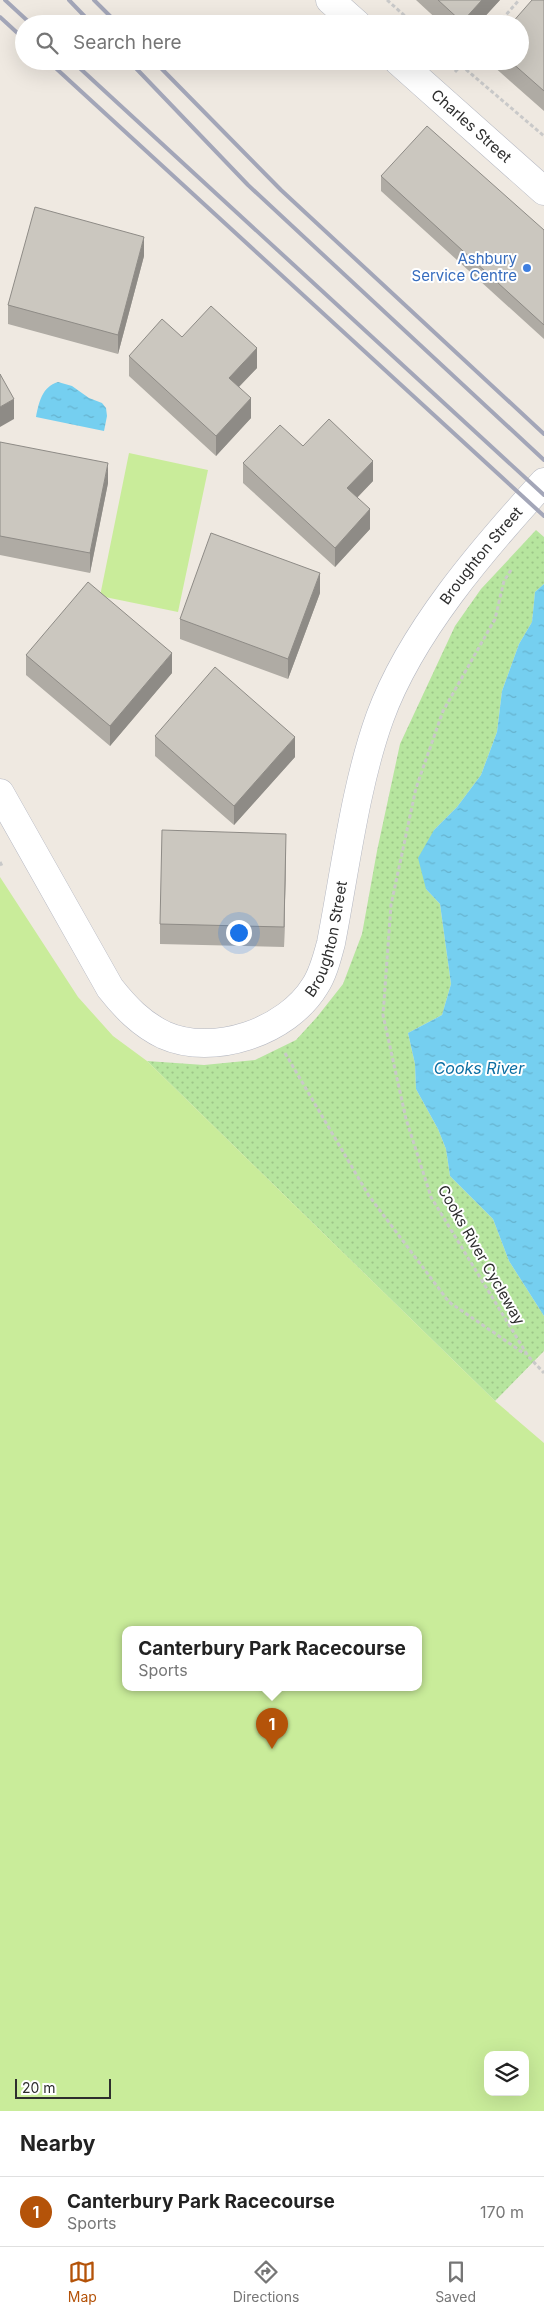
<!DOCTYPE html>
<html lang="en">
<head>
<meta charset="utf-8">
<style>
	:root { --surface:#fff; --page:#f2f2f2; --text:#222; --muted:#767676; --line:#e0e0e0; --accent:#b45309 }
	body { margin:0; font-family:Inter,sans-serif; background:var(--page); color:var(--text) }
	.controls { position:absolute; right:15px; bottom:15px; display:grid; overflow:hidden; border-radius:10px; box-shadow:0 5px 20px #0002 }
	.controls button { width:45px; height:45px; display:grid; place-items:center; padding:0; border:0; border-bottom:1px solid var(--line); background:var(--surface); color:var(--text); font:25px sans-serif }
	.scale { position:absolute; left:15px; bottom:12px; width:96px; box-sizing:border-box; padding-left:5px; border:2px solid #2e2e2e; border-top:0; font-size:14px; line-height:18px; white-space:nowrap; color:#2e2e2e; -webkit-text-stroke:4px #fff; paint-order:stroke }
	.you { position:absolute; left:238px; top:932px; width:18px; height:18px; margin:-12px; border:4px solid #fff; border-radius:50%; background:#1a73e8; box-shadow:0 0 0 8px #1a73e833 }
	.badge { display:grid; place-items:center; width:32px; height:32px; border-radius:50%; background:var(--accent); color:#fff; font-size:16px; font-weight:700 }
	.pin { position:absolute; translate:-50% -41px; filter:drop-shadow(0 1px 2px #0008) }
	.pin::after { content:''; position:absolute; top:26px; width:18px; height:15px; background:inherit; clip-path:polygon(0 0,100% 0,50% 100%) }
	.popup { position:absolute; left:122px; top:1626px; width:300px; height:65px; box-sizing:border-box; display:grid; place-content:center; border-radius:10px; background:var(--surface); filter:drop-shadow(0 1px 4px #0005); font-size:16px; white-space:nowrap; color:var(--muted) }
	.popup b { font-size:19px; color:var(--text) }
	.popup::after { content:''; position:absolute; left:50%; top:100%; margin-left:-10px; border:10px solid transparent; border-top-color:var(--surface) }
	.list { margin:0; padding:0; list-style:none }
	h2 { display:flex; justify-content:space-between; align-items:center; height:65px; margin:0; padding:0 20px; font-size:21px }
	h2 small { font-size:16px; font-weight:400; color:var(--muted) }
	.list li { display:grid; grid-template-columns:32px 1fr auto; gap:15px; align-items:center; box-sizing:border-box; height:70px; padding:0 20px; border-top:1px solid var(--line) }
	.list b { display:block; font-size:19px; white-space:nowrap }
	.list p { margin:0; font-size:16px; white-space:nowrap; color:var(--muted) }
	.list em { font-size:16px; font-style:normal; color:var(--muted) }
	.icon { flex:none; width:28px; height:28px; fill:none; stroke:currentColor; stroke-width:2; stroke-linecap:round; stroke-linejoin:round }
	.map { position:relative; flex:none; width:544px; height:2111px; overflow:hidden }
	.search { position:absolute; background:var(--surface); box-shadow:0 5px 20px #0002; left:15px; right:15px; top:15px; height:55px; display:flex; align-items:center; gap:12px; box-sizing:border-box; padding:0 18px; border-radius:28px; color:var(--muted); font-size:19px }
	.sheet { height:135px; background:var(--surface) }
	nav { display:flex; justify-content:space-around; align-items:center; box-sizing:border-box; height:70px; border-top:1px solid var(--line); background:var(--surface); font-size:14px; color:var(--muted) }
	nav a { display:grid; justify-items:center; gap:2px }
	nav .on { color:var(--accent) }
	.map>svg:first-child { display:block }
	.park { fill:url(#park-dots) }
	.pitch { fill:#c9ec9a; fill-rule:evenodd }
	.water { fill:url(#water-ripples) }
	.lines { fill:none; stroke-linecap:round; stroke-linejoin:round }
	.minor-casing { stroke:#b4b7c1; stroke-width:29 }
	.path { stroke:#c9c9c9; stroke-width:3; stroke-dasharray:4 2.5; stroke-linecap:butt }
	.minor { stroke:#fff; stroke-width:28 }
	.rail { stroke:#a3a6b8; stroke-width:4 }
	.wall { fill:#afaba4 }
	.shaded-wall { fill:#8e8b86 }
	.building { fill:#cbc7bf; stroke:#8e8b86 }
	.shop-dot { fill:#3f7fe0; stroke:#fff; stroke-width:2 }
	.labels { text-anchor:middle; stroke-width:4; stroke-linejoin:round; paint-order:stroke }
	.street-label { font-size:15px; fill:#2e2e2e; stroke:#fff }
	.shop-label { font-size:15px; fill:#366cbe; stroke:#fff; text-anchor:end }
	.water-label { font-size:16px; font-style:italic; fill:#0d6fa3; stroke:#fff }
</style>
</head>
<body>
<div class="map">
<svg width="544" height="2111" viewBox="0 0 544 2111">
	<defs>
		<pattern id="park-dots" width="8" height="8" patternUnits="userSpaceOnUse" patternTransform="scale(1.25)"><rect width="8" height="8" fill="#b6e59e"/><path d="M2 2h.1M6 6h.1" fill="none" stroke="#9dc588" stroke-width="1.8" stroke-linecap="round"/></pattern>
		<pattern id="water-ripples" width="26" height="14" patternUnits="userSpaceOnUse" patternTransform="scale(1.25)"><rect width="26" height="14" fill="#75cff0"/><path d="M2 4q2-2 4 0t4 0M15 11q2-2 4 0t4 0" fill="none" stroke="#66b2ce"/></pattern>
	</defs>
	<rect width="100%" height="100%" fill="#efe9e1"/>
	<path class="park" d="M 536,530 L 544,537 L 544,584 L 535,592 L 532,622 L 519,644 L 502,691 L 497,732 L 481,775 L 457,807 L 434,830 L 426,889 L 440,904 L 451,984 L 442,1015 L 408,1033 L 415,1064 L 416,1089 L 438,1129 L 446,1149 L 450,1176 L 493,1219 L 509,1261 L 544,1316 L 544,1351 L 495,1401 L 147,1061 L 204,1065 L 255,1060 L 296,1040 L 317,1017 L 343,984 L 362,934 L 377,851 L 400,744 L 455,626 L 481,589 Z"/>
	<path class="pitch" d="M 129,453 L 208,470 L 178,612 L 100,596 Z
		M 0,877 L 78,997 L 113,1036 L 147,1061 L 495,1401 L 544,1443 L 544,2111 L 0,2111 ZM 418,1630 L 418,1688 L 126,1688 L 126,1630 ZM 488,2055 L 525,2055 L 525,2092 L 488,2092 Z"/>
	<path class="water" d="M 58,382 L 72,386 L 89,398 L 102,403 L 106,408 L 107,416 L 104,431 L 36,417 C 39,402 42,387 58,382 Z
		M 544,584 L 544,1316 L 509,1261 L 493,1219 L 450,1176 L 446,1149 L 438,1129 L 416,1089 L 415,1064 L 408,1033 L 442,1015 L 451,984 L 440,904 L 426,889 L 418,858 L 434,830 L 457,807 L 481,775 L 497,732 L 502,691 L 519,644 L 532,622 L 535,592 Z"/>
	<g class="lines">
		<defs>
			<g id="minor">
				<path d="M 330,0 L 357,24"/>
				<path id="s1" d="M 398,61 L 544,191"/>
				<path id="s2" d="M 0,793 L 110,988 C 125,1007 141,1024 164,1035 C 213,1057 287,1032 315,986 C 323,974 327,958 331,943 C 345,871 355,786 380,717 C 411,632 483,549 544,482"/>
			</g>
		</defs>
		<use href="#minor" class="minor-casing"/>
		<path class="path" d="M 387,0 L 414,24
			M 498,24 L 519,0
			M 456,61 L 544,136
			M 455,72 L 465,61
			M 511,570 L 504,581 L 495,619 L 443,711 L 416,788 L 391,905 L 383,1015 L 406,1119 L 431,1197 L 528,1356 L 544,1373
			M 0,862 L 2,866
			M 285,1053 L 369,1196 L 449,1302 L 525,1354"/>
		<use href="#minor" class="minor"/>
		<path class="rail" d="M 5,0 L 31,24
			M 69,0 L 92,24
			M 94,0 L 118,24
			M 0,17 L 24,39
			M 48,61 L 544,516
			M 72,61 L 544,495
			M 129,61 L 248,185 L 544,460
			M 154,61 L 281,190 L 544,434"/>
	</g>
	<path class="wall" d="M 416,0 L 500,0 L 478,24 L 442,24 Z
		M 544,0 L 544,111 L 492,65 L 492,61 L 520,61 Z
		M 381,176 L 544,230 L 544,339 L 381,191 Z
		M 144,256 L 118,354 L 8,324 L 8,305 Z
		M 182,337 L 257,368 L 239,387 L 251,418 L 216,456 L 129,376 L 129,356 Z
		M 0,442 L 108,483 L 90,573 L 0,555 Z
		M 303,446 L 373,481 L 357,498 L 370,529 L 335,567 L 243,483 L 243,463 Z
		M 320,593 L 288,679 L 180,639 L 180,619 Z
		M 26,655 L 172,673 L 110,746 L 26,675 Z
		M 155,736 L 295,757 L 234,825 L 155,756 Z
		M 286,853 L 284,947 L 160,944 L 160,924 Z"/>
	<path class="shaded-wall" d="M 482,0 L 500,0 L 478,24 L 462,24 L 462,22 Z
		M 144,237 L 144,256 L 118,354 L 118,335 Z
		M 257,348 L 257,368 L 229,397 L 229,378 Z
		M 251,398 L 251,418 L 216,456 L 216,436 Z
		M 14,399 L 14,419 L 0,427 L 0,407 Z
		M 373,461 L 373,481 L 347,508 L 347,488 Z
		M 108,463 L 108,483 L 90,573 L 90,553 Z
		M 370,509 L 370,529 L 335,567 L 335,548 Z
		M 320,573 L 320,593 L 288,679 L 288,659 Z
		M 172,653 L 172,673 L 110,746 L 110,726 Z
		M 295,737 L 295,757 L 234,825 L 234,806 Z
		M 286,834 L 286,853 L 284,947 L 284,927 Z"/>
	<path class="building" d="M 438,0 L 482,0 L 462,22 Z
		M 532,0 L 544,0 L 544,91 L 510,61 L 520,61 L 520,24 L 511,24 Z
		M 427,126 L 544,230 L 544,325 L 381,176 Z
		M 35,207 L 144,237 L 118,335 L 8,305 Z
		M 211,306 L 257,348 L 229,378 L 251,398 L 216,436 L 129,356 L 162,319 L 182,337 Z
		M 0,374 L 14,399 L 0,407 Z
		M 329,419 L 373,461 L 347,488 L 370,509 L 335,548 L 243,463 L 280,425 L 303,446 Z
		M 0,442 L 108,463 L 90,553 L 0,536 Z
		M 211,533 L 320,573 L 288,659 L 180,619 Z
		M 88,582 L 172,653 L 110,726 L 26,655 Z
		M 215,667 L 295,737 L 234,806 L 155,736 Z
		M 162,830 L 286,834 L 284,927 L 160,924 Z"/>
	<circle class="shop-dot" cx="527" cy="268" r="5"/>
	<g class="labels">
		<g class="street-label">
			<text dy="5" stroke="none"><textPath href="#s1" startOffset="98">Charles Street</textPath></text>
			<text dy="5" stroke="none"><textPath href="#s2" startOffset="936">Broughton Street</textPath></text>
			<text dy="5" stroke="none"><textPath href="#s2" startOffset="516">Broughton Street</textPath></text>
			<text transform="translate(481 1255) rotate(60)" y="5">Cooks River Cycleway</text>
		</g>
		<g class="shop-label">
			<text x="517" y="264">Ashbury<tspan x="517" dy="17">Service Centre</tspan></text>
		</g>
		<g class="water-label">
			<text x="479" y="1074">Cooks River</text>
		</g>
	</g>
</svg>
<div class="controls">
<button><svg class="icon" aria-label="layers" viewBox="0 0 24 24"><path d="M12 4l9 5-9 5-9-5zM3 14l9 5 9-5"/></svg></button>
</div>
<div class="scale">20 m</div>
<div class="you"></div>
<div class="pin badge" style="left:272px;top:1749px">1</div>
<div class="popup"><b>Canterbury Park Racecourse</b>Sports</div>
<div class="search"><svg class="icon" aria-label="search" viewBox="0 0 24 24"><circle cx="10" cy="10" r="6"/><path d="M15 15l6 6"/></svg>Search here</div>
</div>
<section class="sheet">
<h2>Nearby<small></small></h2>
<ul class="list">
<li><span class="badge">1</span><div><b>Canterbury Park Racecourse</b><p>Sports</p></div><em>170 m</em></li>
</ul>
</section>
<nav>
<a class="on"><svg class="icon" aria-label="map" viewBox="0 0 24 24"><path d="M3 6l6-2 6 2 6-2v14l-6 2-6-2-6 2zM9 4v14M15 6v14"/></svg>Map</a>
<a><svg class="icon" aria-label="directions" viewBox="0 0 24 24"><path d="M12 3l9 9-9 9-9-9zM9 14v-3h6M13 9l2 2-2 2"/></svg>Directions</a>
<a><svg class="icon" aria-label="saved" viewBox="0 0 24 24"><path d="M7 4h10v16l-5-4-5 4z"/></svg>Saved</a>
</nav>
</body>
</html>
